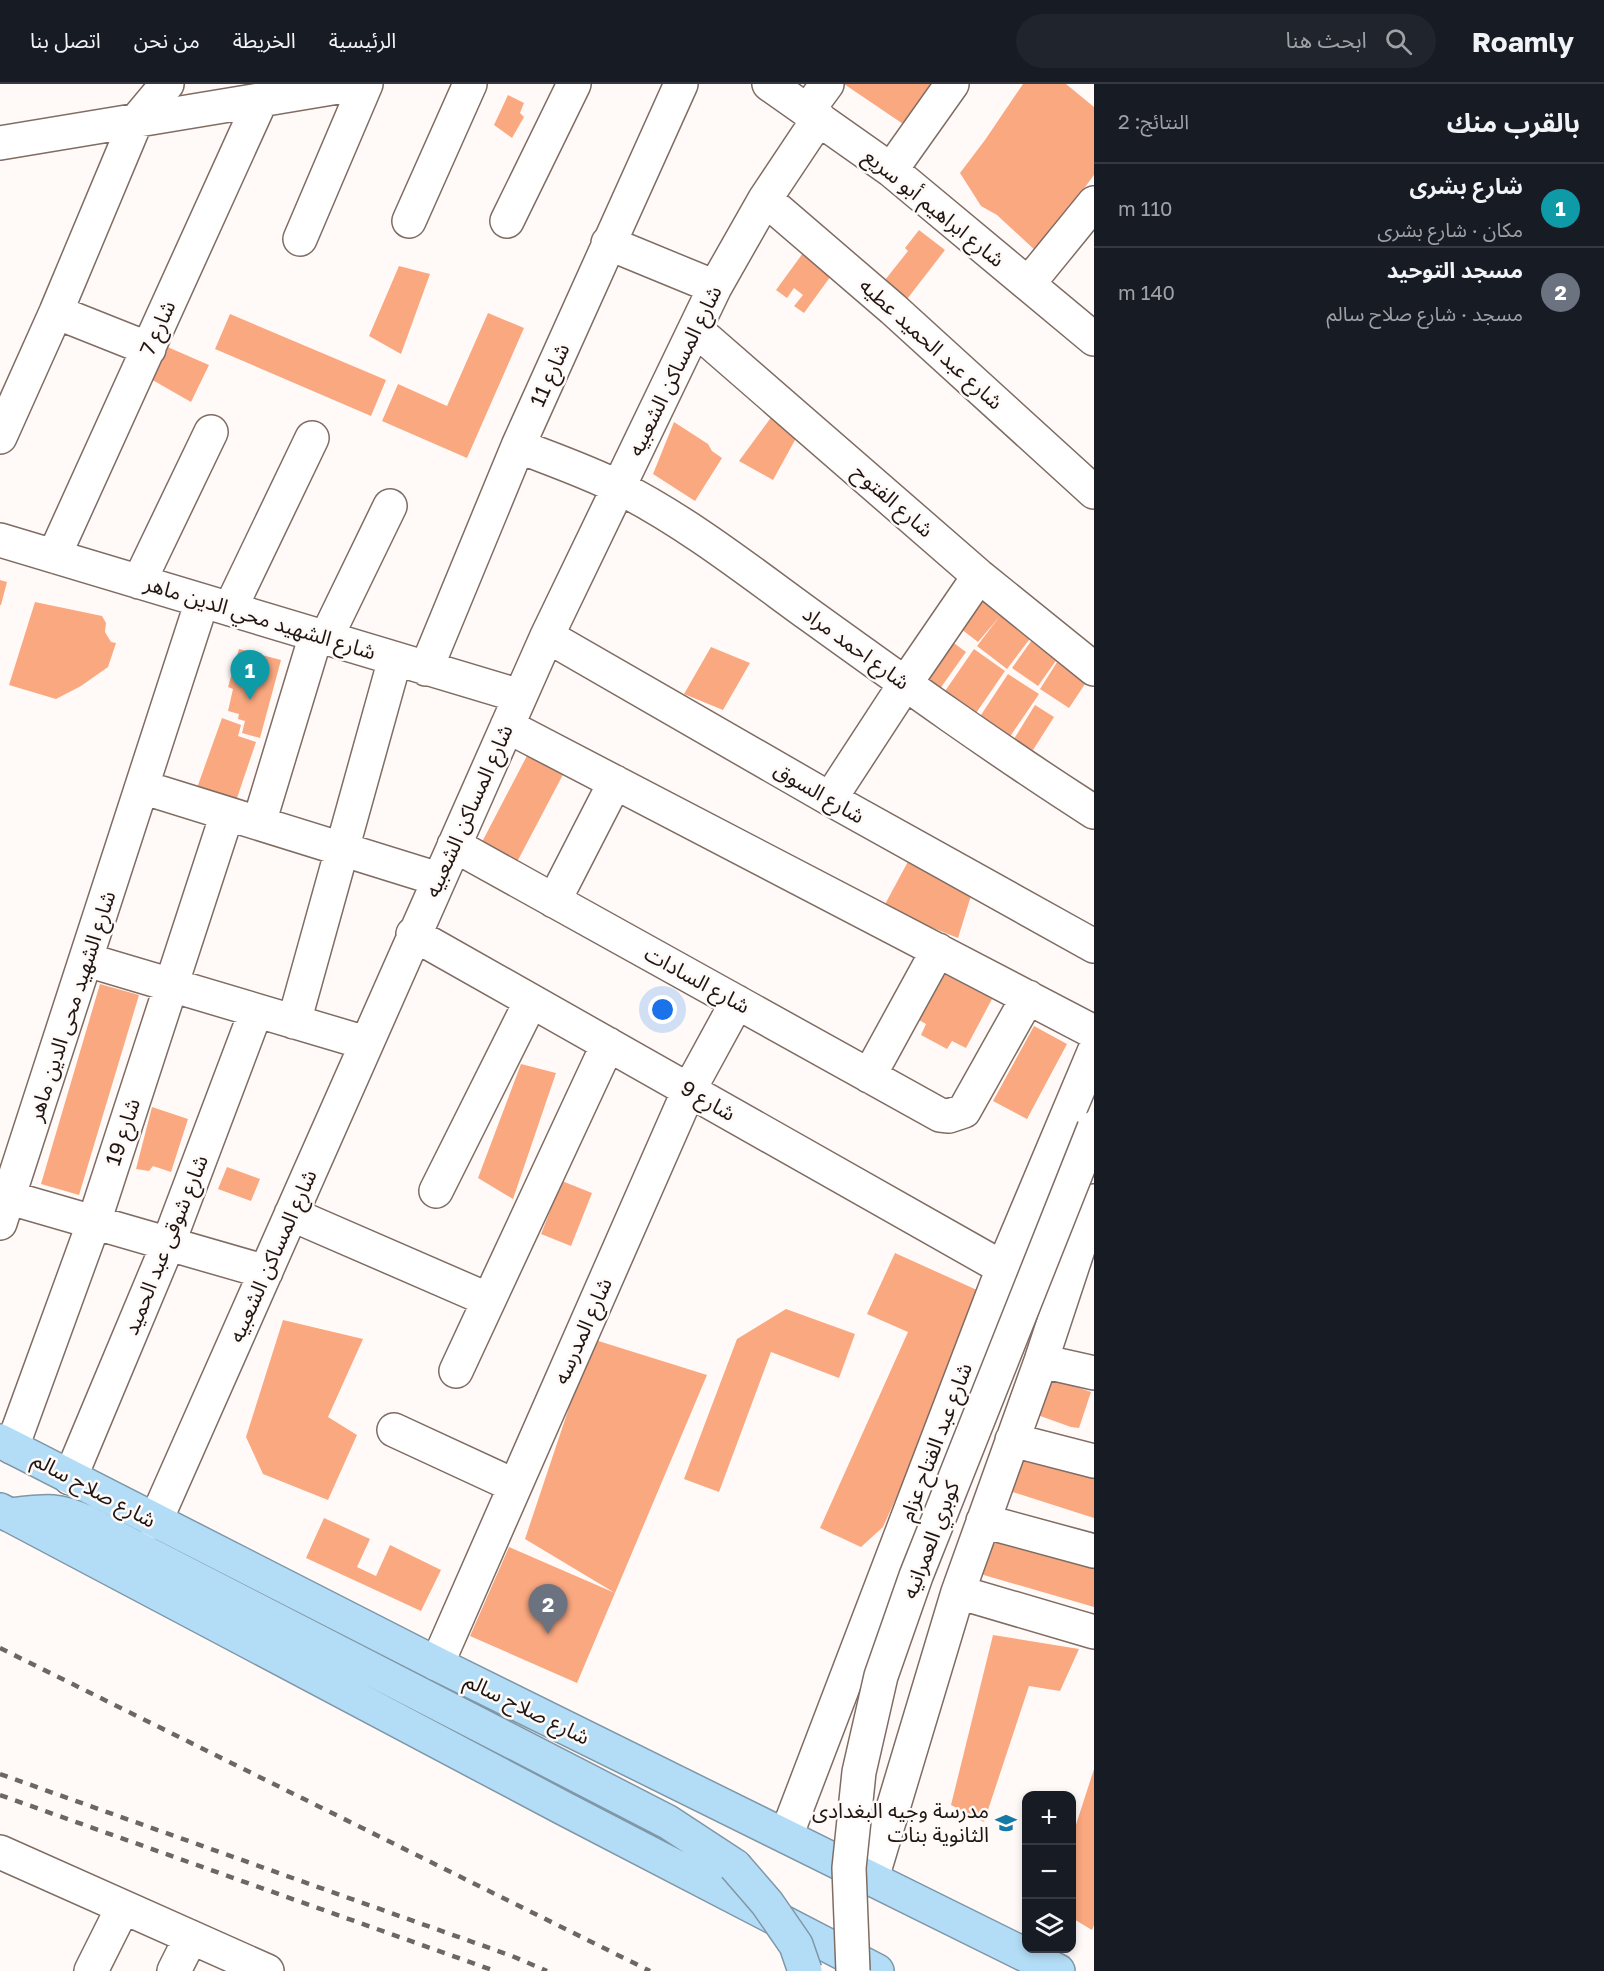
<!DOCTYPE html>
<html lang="ar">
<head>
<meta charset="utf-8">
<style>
	:root { --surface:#171b24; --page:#20242c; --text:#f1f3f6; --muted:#9ea1a6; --line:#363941; --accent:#157aa5 }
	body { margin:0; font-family:"Golos Text","Noto Sans Arabic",sans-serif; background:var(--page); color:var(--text); direction:rtl }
	.controls { position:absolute; right:18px; bottom:18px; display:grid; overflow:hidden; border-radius:12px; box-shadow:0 3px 9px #0003 }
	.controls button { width:54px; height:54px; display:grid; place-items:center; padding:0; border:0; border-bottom:2px solid var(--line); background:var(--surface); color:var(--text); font:30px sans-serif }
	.you { position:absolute; left:663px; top:926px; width:21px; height:21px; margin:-15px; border:4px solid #fff; border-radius:50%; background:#1a73e8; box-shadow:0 0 0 9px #1a73e833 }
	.badge { display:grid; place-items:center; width:39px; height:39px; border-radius:50%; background:var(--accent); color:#fff; font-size:20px; font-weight:700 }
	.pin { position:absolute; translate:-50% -50px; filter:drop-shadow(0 2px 3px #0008) }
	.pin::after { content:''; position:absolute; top:32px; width:21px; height:18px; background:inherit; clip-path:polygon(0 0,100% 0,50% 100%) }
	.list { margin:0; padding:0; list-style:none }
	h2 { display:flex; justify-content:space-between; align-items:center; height:78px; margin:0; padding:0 24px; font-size:26px }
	h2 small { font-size:20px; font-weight:400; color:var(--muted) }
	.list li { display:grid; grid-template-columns:39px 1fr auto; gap:18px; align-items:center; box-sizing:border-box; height:84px; padding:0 24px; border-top:2px solid var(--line) }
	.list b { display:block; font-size:22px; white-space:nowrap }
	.list p { margin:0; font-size:20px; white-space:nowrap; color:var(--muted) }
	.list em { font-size:20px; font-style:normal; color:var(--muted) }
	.icon { flex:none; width:33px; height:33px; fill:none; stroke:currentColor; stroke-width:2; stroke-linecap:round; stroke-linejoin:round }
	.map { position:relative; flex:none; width:1094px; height:1887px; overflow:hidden; direction:ltr }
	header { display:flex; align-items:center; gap:36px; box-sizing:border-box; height:84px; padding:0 30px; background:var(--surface); border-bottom:2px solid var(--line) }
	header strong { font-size:28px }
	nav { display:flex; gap:33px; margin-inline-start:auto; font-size:21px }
	.search { width:420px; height:54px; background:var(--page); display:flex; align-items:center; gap:15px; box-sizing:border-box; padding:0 21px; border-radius:33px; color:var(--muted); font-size:22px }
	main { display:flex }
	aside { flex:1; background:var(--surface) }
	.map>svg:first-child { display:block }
	.building { fill:#faa880 }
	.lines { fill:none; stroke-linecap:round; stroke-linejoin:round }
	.street-casing { stroke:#7f6c63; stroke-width:36 }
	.highway-casing { stroke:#7f97a7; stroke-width:36 }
	.street { stroke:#fff; stroke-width:33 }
	.highway { stroke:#b3ddf6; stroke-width:33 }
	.rail { stroke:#6d6764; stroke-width:4.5; stroke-dasharray:8 8; stroke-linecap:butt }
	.secondary-bridge-casing { stroke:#7f6c63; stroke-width:36; stroke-linecap:butt }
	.highway-bridge-casing { stroke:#7f97a7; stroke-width:36; stroke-linecap:butt }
	.secondary-bridge { stroke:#fff; stroke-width:33 }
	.highway-bridge { stroke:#b3ddf6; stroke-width:33 }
	.labels { text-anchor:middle; stroke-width:5; stroke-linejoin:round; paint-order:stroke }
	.street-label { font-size:21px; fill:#1e1613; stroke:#fffaf8 }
	.poi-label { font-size:21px; fill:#1e1613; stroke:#fffaf8; text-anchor:end }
</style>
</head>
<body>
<header>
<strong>Roamly</strong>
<div class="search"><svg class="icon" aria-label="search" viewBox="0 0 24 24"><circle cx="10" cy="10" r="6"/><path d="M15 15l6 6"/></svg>ابحث هنا</div>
<nav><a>الرئيسية</a><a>الخريطة</a><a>من نحن</a><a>اتصل بنا</a></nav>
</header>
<main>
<aside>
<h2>بالقرب منك<small>النتائج: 2</small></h2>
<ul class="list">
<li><span class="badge" style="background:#0f9aa8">1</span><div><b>شارع بشرى</b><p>مكان · شارع بشرى</p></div><em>110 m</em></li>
<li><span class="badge" style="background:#6b7280">2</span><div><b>مسجد التوحيد</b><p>مسجد · شارع صلاح سالم</p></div><em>140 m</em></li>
</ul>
</aside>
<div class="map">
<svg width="1094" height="1887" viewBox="0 0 1094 1887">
	<rect width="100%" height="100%" fill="#fffaf8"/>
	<path class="building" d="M 844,0 L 938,0 L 909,44 Z
		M 1023,0 L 1066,0 L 1094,23 L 1094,91 L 1037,168 L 997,131 L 981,122 L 960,89 L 985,56 Z
		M 508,11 L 524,19 L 520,29 L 524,33 L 512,54 L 494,41 Z
		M 919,146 L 945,166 L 904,219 L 881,201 L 908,167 L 905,164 Z
		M 803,169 L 833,189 L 804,229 L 794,222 L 803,211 L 794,204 L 787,214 L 776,206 Z
		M 399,182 L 430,190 L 401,270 L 369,252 Z
		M 488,229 L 524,244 L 467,374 L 382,337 L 398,300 L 447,322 Z
		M 230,230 L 386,296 L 371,332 L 215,265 Z
		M 163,261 L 209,281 L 191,318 L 149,294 Z
		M 778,324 L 800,347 L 773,396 L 739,377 Z
		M 674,338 L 708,360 L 712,367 L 722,374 L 695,417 L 653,390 Z
		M 0,496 L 7,498 L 1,521 L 0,521 Z
		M 977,508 L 1032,552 L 1007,585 L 977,562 L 1000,532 L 978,558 L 952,538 Z
		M 35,518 L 102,532 L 106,539 L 105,548 L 111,558 L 116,559 L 108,583 L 81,602 L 56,615 L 9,601 Z
		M 943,551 L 966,568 L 937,609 L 919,584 Z
		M 1034,553 L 1060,571 L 1038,602 L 1012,584 Z
		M 711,563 L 750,579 L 723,626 L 684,610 Z
		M 239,565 L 281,576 L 260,654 L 242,649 L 245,637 L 238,635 L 239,630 L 228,627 L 233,605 L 228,603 Z
		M 974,565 L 1005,587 L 974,632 L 943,610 Z
		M 1059,575 L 1089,594 L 1069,624 L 1040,605 Z
		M 1008,590 L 1039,610 L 1009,654 L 979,634 Z
		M 1035,621 L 1054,633 L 1033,666 L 1014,655 Z
		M 222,634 L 241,641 L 238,652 L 256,658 L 236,717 L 197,704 Z
		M 531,664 L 567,683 L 517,778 L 481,760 Z
		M 911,772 L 974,802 L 958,854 L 883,824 Z
		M 944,890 L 992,915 L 966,964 L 952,957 L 947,965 L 921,951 L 926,940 L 919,936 Z
		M 100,900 L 139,911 L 79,1111 L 41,1100 Z
		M 1034,942 L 1067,960 L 1027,1035 L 993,1017 Z
		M 521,980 L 556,989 L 513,1115 L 478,1094 Z
		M 152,1023 L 188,1035 L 171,1088 L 153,1082 L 149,1087 L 136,1085 Z
		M 227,1083 L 260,1095 L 251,1117 L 218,1105 Z
		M 562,1097 L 592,1109 L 571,1162 L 541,1150 Z
		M 895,1169 L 988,1211 L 883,1443 L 861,1463 L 820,1444 L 908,1248 L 867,1230 Z
		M 786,1225 L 855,1250 L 839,1294 L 771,1268 L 719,1408 L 684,1395 L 737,1255 Z
		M 283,1236 L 363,1255 L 328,1333 L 357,1351 L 328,1416 L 263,1390 L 246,1353 Z
		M 592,1255 L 707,1291 L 615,1509 L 577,1599 L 470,1552 L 509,1463 L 615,1509 L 525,1455 Z
		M 1042,1291 L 1091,1308 L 1079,1344 L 1071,1343 L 1029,1328 Z
		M 1011,1368 L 1094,1394 L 1094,1434 L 1000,1404 Z
		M 324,1434 L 370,1455 L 357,1483 L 376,1492 L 390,1461 L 441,1486 L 421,1527 L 306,1474 Z
		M 982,1450 L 1094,1484 L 1094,1523 L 970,1487 Z
		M 993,1551 L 1079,1565 L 1060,1607 L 1029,1602 L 984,1738 L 951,1721 Z
		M 1094,1685 L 1094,1841 L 1092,1846 L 1072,1834 L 1072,1753 Z"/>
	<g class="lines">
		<defs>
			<path id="street" d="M 769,0 L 891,86 L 1094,255
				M 808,26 L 827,0
				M 0,59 L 356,0
				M 891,86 L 952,0
				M 765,115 L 893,225 L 1094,408
				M 409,137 L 470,0
				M 507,137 L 574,0
				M 300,155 L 366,0
				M 608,159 L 715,203
				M 1028,200 L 1094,119
				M 56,228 L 149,265
				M 695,245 L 979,492 L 1094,585
				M 0,353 L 56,228 L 136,37 L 167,0
				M 518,362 C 551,375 586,387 618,403 C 687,438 749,487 811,532 C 904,599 997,666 1094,728
				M 0,456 L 520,612
				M 54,472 L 261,16
				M 139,498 L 211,348
				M 230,525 L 312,354
				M 547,552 L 830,715 L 1094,862
				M 326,554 L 390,422
				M 426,585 L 518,362 L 681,0
				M 507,642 L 1094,948
				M 142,703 L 438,795
				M 830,715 L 905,600 L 979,492
				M 259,739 L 316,551
				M 454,761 L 940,1031 L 949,1032 L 964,1027 L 1028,913
				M 554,817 L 615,698
				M 413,850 L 1003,1184
				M 87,876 L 366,959
				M 294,938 L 395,575
				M 869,992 L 938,866
				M 436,1107 L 531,917
				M 10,1114 L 266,1188
				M 291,1130 L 489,1216
				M 0,1139 L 202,517
				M 1041,1277 L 1094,1289
				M 456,1287 L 608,960
				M 394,1346 L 515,1402
				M 1012,1356 L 1094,1377
				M 12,1363 L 94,1138 L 227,730
				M 70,1394 L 168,1160 L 256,927
				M 983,1437 L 1094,1467
				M 155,1438 L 547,552 L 715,203 L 765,115 L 819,34
				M 958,1508 L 1094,1548
				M 437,1580 L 689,1006 L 737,918
				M 786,1752 L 1003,1184 L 1094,968
				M 0,1768 L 267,1887
				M 872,1794 L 958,1508 L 1041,1277 L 1094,1117
				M 91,1887 L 123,1823
				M 174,1887 L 191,1853"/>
			<path id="highway" d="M 0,1357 L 437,1580 L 1058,1887
				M 0,1426 L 563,1724 L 877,1887
				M 9,1431 C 41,1428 54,1423 84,1437 L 668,1738 L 735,1782"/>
		</defs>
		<use href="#street" class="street-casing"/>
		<use href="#highway" class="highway-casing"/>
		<use href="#street" class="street"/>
		<use href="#highway" class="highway"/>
		<path class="rail" d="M 0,1564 L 650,1887
			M 0,1690 L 512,1872 L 547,1887
			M 0,1711 L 495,1887"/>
		<defs>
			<path id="secondary-bridge" d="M 853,1887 L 849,1784 L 859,1688 L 881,1592 L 916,1492 L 1094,1044"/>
			<path id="highway-bridge" d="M 735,1782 L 767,1819 L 796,1861 L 805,1887"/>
		</defs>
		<use href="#secondary-bridge" class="secondary-bridge-casing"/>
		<use href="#highway-bridge" class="highway-bridge-casing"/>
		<use href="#secondary-bridge" class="secondary-bridge"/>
		<use href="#highway-bridge" class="highway-bridge"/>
	</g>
	<defs>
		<symbol id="school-bare" viewBox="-9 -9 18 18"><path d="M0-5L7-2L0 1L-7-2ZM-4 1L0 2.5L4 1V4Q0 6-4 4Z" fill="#157aa5" stroke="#fffaf8" stroke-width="2.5" paint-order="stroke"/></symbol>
	</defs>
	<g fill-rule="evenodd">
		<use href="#school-bare" x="991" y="1724" width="30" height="30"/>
	</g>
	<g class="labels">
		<g class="street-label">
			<text transform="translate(934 124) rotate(39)" y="7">شارع ابراهيم أبو سريع</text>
			<text transform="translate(158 244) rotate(-66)" y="7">شارع 7</text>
			<text transform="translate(931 260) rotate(42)" y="7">شارع عبد الحميد عطيه</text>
			<text transform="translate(675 287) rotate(-64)" y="7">شارع المساكن الشعبيه</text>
			<text transform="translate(550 291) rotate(-66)" y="7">شارع 11</text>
			<text transform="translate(893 417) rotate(41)" y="7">شارع الفتوح</text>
			<text transform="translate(260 534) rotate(17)" y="7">شارع الشهيد محي الدين ماهر</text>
			<text transform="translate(856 564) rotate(36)" y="7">شارع احمد مراد</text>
			<text transform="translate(819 709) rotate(30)" y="7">شارع السوق</text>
			<text transform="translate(469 727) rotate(-66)" y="7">شارع المساكن الشعبيه</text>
			<text transform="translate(697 896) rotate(29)" y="7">شارع السادات</text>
			<text transform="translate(72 922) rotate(-72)" y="7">شارع الشهيد محى الدين ماهر</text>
			<text transform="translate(708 1017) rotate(30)" y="7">شارع 9</text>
			<text transform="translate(123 1048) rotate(-72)" y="7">شارع 19</text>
			<text transform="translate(166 1161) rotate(-68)" y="7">شارع شوقى عبد الحميد</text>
			<text transform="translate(273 1172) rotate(-66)" y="7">شارع المساكن الشعبيه</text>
			<text transform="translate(583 1247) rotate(-66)" y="7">شارع المدرسه</text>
			<text transform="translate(936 1358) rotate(-69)" y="7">شارع عبد الفتاح عزام</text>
			<text transform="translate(94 1406) rotate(28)" y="7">شارع صلاح سالم</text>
			<text transform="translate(931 1456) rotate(-69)" y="7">كوبري العمرانيه</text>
			<text transform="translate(527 1625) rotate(26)" y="7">شارع صلاح سالم</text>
		</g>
		<g class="poi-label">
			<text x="989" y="1734">مدرسة وجيه البغدادى<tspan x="989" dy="24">الثانوية بنات</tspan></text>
		</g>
	</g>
</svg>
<div class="controls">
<button>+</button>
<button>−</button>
<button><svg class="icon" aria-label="layers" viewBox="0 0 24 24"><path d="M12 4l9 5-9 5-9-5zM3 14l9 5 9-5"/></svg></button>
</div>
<div class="you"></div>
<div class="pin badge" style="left:250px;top:616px;background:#0f9aa8">1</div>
<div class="pin badge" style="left:548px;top:1550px;background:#6b7280">2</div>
</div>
</main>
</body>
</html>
